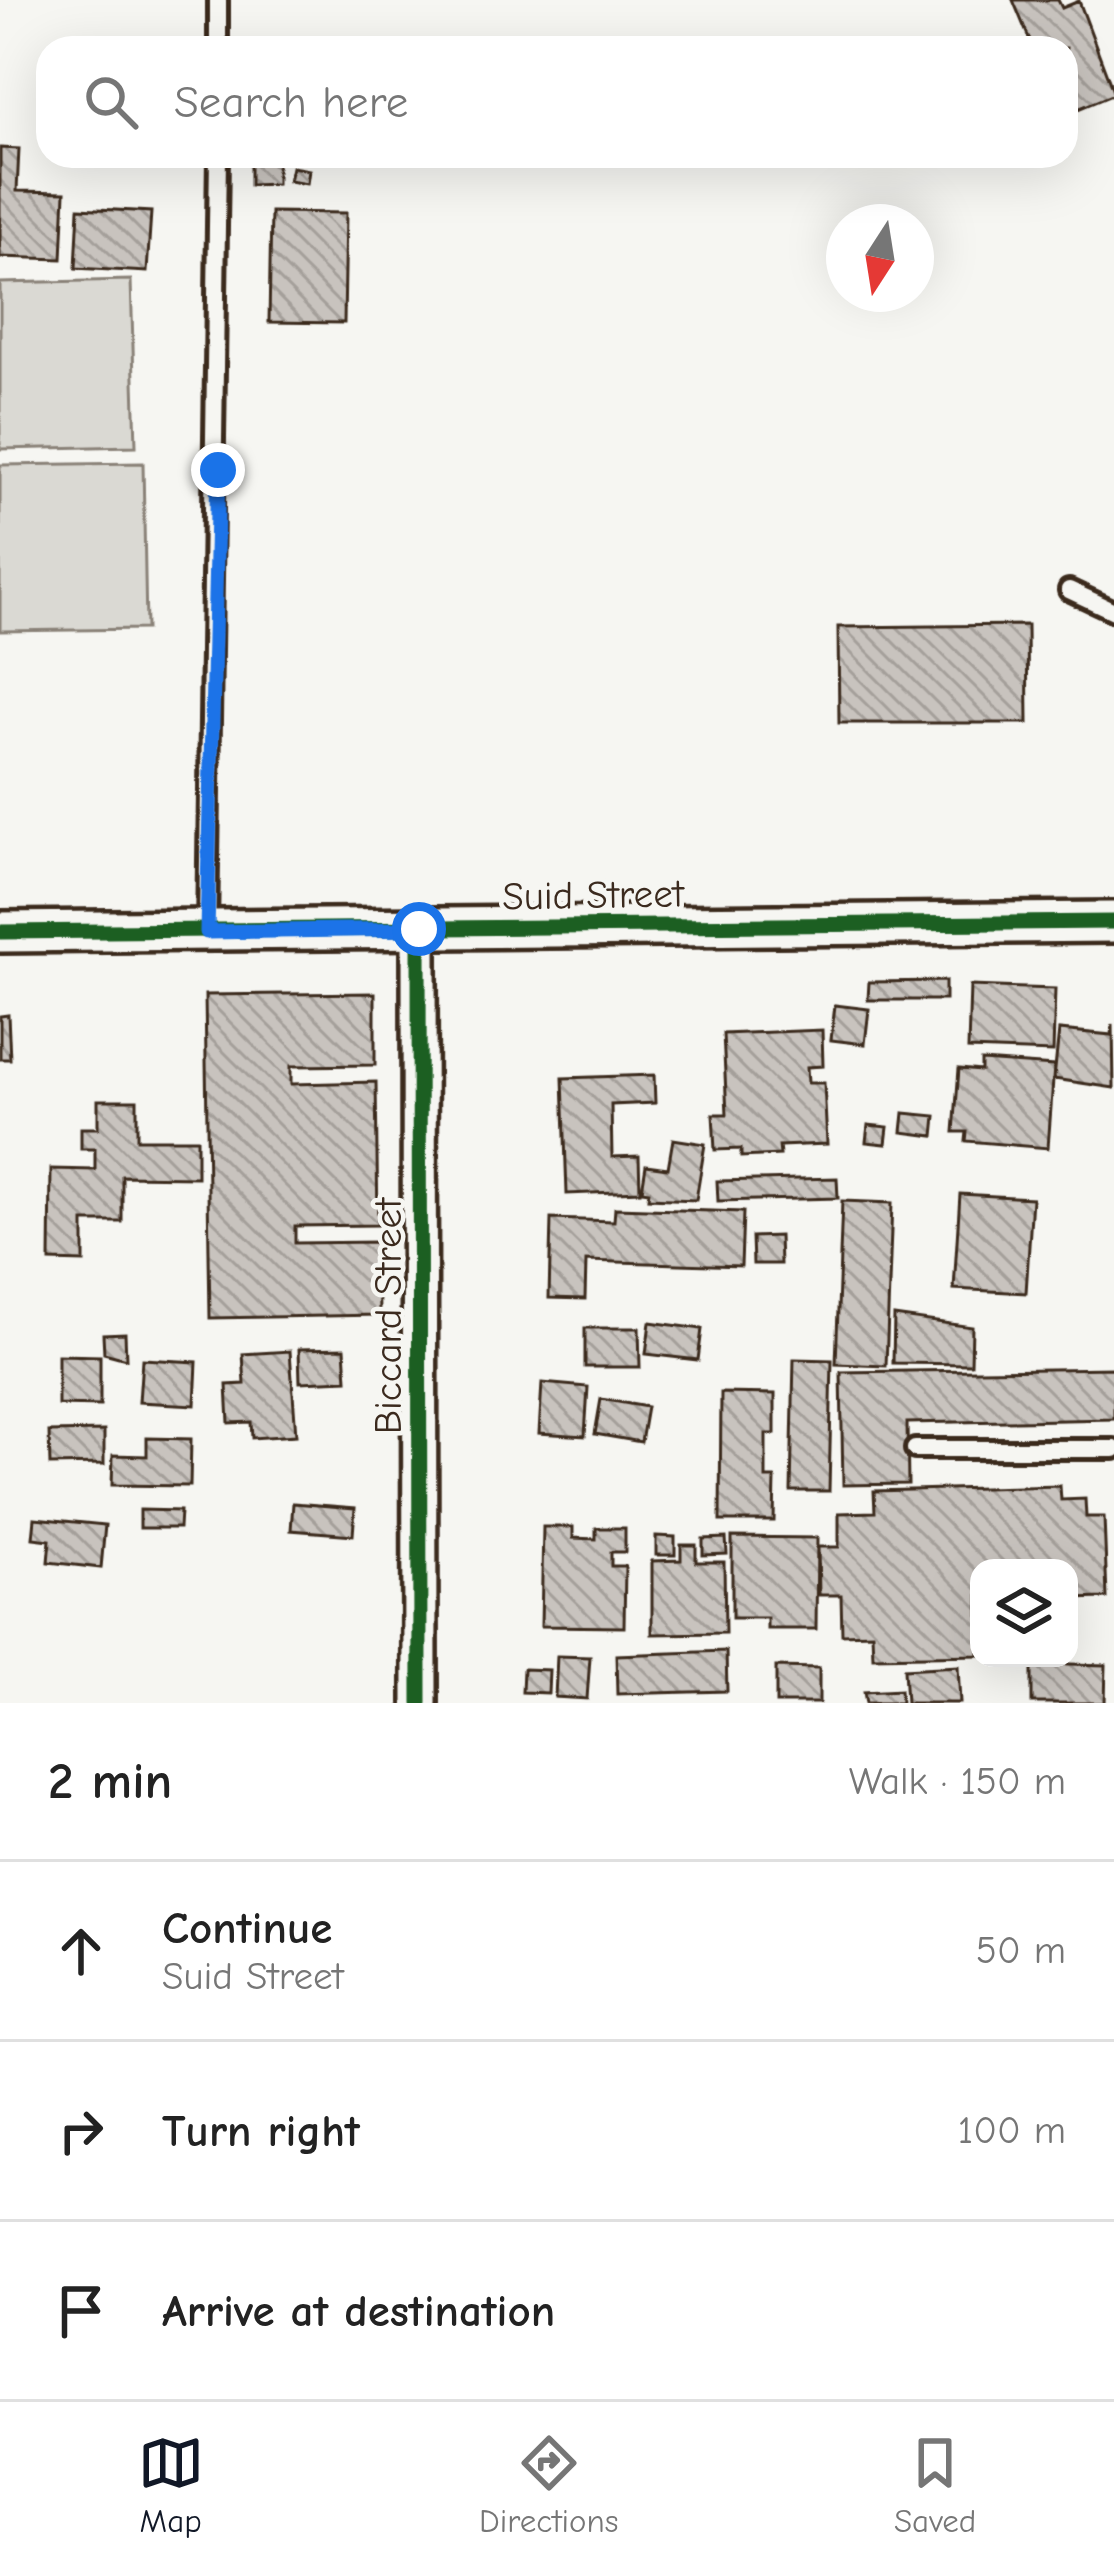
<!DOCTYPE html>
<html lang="en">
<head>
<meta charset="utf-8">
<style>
	:root { --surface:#fff; --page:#f6f6f6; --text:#222; --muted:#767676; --line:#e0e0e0; --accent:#111827 }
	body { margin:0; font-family:"Comic Neue",sans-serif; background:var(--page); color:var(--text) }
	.controls { position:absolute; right:36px; bottom:36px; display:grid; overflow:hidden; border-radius:24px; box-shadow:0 12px 48px #0002 }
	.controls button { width:108px; height:108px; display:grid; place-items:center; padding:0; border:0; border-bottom:3px solid var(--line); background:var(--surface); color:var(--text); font:60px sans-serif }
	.compass { position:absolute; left:826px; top:204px; width:108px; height:108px; border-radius:50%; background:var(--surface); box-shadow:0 12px 48px #0002; rotate:192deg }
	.stop { position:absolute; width:36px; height:36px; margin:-27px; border:9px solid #1a73e8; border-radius:50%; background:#fff }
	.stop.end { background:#1a73e8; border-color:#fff; box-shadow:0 3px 12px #0008 }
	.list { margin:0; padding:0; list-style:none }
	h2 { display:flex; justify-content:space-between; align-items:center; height:156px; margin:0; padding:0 48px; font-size:51px }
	h2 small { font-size:39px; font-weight:400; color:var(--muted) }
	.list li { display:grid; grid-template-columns:78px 1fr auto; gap:36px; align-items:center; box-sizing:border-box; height:180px; padding:0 48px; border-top:3px solid var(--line) }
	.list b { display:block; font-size:45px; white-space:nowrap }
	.list p { margin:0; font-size:39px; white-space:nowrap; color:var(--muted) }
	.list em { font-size:39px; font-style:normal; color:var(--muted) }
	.icon { flex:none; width:66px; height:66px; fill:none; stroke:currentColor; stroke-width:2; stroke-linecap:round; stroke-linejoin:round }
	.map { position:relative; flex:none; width:1114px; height:1703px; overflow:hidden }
	.search { position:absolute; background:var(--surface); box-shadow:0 12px 48px #0002; left:36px; right:36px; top:36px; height:132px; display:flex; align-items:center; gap:30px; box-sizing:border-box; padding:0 42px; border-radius:36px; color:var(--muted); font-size:45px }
	.sheet { height:696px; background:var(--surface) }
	nav { display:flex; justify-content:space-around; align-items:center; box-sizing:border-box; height:168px; border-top:3px solid var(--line); background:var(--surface); font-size:33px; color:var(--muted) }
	nav a { display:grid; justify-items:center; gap:6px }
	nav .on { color:var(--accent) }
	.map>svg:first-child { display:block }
	.garden { fill:#dad9d3; stroke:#8a8278; stroke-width:3 }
	.building { fill:url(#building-back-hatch); stroke:#3b2a1e; stroke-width:3 }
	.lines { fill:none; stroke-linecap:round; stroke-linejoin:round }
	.service-casing { stroke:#3b2a1e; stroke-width:26 }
	.minor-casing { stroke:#3b2a1e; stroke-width:42 }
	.tertiary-casing { stroke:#3b2a1e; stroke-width:48 }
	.service { stroke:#f6f6f2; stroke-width:16 }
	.minor { stroke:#f6f6f2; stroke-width:33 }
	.tertiary { stroke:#f6f6f2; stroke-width:39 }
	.cycleway-casing { stroke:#f6f6f2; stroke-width:22 }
	.cycleway { stroke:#1b5e20; stroke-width:15 }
	.route { stroke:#1a73e8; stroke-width:15 }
	.labels { text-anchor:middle; stroke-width:9; stroke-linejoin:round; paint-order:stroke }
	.street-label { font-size:39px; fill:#3b2a1e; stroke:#f6f6f2 }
</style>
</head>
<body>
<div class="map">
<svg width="1114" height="1703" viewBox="0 0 1114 1703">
	<defs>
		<pattern id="building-back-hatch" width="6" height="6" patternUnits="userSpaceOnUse" patternTransform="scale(3)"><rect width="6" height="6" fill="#c8c3be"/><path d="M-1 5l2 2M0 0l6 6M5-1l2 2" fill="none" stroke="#a49f9a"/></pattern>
	</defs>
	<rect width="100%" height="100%" fill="#f6f6f2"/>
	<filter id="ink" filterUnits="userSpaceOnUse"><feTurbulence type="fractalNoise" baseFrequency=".00833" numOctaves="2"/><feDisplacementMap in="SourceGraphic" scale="24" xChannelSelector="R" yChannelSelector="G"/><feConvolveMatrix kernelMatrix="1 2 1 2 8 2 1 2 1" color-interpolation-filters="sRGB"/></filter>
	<g filter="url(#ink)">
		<path class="garden" d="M 131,280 L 136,446 L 0,449 L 0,283 Z
			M 143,463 L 146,629 L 0,631 L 0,465 Z"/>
		<path class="building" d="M 1013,0 L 1058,0 L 1062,8 L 1079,1 L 1114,94 L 1066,114 L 1066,48 L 1033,48 Z
			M 0,148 L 19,149 L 17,191 L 65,192 L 62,259 L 0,257 Z
			M 250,156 L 277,156 L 277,184 L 250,185 Z
			M 292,167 L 309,170 L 307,184 L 289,181 Z
			M 79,208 L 151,212 L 147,272 L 76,268 Z
			M 271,212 L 346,213 L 344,323 L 269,322 Z
			M 1027,625 L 1028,723 L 839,723 L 838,627 Z
			M 945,981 L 945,1000 L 868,1000 L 869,982 Z
			M 970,986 L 1055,989 L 1053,1052 L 968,1049 Z
			M 375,993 L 375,1065 L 291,1066 L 291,1084 L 376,1082 L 378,1225 L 295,1226 L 295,1243 L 378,1242 L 379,1315 L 210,1318 L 205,995 Z
			M 835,1005 L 869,1009 L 865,1044 L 831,1040 Z
			M 8,1015 L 10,1059 L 0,1059 L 0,1016 Z
			M 1113,1024 L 1114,1088 L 1054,1079 L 1059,1030 L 1112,1035 Z
			M 822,1030 L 823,1066 L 807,1067 L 808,1083 L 824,1083 L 827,1144 L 779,1146 L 780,1155 L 741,1157 L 741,1149 L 715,1150 L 713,1114 L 727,1114 L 723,1034 Z
			M 981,1061 L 1054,1066 L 1048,1148 L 966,1141 L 967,1132 L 954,1132 L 959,1069 L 981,1071 Z
			M 654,1075 L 655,1103 L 611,1105 L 612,1157 L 639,1156 L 640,1191 L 567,1194 L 563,1078 Z
			M 98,1100 L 137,1100 L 137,1139 L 197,1139 L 197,1177 L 122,1176 L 122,1222 L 84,1222 L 84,1262 L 50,1261 L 51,1169 L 95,1170 L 95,1149 L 81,1149 L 81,1128 L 98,1128 Z
			M 904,1113 L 936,1116 L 934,1136 L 902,1132 Z
			M 868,1125 L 888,1127 L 886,1144 L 866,1142 Z
			M 673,1139 L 705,1144 L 696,1200 L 648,1198 L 649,1191 L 642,1190 L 646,1165 L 668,1168 Z
			M 837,1178 L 838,1198 L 718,1201 L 717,1181 Z
			M 960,1194 L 1032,1198 L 1026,1293 L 954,1289 Z
			M 842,1201 L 892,1203 L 886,1366 L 836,1364 Z
			M 615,1208 L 743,1212 L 741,1266 L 586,1261 L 585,1299 L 549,1298 L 551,1219 L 614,1221 Z
			M 779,1236 L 780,1264 L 753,1264 L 752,1237 Z
			M 894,1316 L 972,1327 L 971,1364 L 893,1363 Z
			M 650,1322 L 702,1329 L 698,1360 L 646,1354 Z
			M 585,1328 L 639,1328 L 640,1367 L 585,1367 Z
			M 125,1333 L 126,1359 L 104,1353 L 103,1334 Z
			M 345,1348 L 347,1380 L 300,1382 L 299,1349 Z
			M 290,1351 L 296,1435 L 252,1438 L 251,1422 L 229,1423 L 227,1385 L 245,1384 L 243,1354 Z
			M 58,1355 L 100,1356 L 100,1406 L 58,1405 Z
			M 142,1359 L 197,1362 L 195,1405 L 139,1402 Z
			M 794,1359 L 832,1360 L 829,1491 L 791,1491 Z
			M 1114,1368 L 1114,1419 L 907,1423 L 908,1484 L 843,1485 L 841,1372 Z
			M 542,1383 L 588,1387 L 585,1436 L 539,1433 Z
			M 721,1393 L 775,1394 L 775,1434 L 766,1434 L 766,1478 L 775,1478 L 774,1521 L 720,1521 Z
			M 601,1399 L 647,1407 L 641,1442 L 595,1434 Z
			M 104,1431 L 104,1464 L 50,1465 L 49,1432 Z
			M 147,1438 L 191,1439 L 190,1486 L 112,1485 L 113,1455 L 147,1456 Z
			M 1060,1486 L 1061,1500 L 1085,1499 L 1086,1517 L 1104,1517 L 1107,1598 L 1069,1599 L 1069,1568 L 979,1568 L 979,1655 L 873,1657 L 872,1633 L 842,1634 L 841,1595 L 819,1595 L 818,1547 L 839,1547 L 839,1513 L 875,1512 L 874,1491 Z
			M 293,1503 L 355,1508 L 353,1535 L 291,1530 Z
			M 140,1510 L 180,1511 L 179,1528 L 140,1528 Z
			M 35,1518 L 105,1525 L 101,1568 L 48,1562 L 50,1540 L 33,1538 Z
			M 543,1527 L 573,1527 L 573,1538 L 596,1539 L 596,1528 L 625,1528 L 625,1552 L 611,1552 L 611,1566 L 625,1566 L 624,1627 L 541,1626 Z
			M 656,1536 L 675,1537 L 675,1555 L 656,1555 Z
			M 732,1537 L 817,1538 L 816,1629 L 767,1629 L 767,1618 L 732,1618 Z
			M 726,1538 L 727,1554 L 703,1555 L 703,1539 Z
			M 681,1545 L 696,1545 L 696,1562 L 724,1562 L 725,1633 L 652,1634 L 652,1561 L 681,1560 Z
			M 726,1651 L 727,1691 L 617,1694 L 616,1655 Z
			M 557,1656 L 590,1657 L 587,1699 L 555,1697 Z
			M 1032,1663 L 1106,1665 L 1105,1703 L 1032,1703 Z
			M 958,1666 L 960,1703 L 906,1703 L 904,1669 Z
			M 776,1667 L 819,1668 L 819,1703 L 776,1703 Z
			M 523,1669 L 549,1670 L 548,1693 L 522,1692 Z
			M 900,1690 L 901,1703 L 866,1703 L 864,1692 Z"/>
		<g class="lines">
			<defs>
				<path id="service" d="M 218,48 L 218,0
					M 1069,590 L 1114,611
					M 207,932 L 218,156
					M 915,1449 L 1114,1449"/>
				<path id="minor" d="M 419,929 L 420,1703"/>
				<path id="tertiary" d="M 0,932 L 1114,922"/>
			</defs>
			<use href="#service" class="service-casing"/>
			<use href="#minor" class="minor-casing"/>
			<use href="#tertiary" class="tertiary-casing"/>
			<use href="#service" class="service"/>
			<use href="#minor" class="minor"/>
			<use href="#tertiary" class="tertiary"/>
			<defs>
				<path id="cycleway" d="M 419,929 L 420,1703
					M 0,932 L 1114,922"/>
			</defs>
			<use href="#cycleway" class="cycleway-casing"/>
			<use href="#cycleway" class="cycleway"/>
		</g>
	</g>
	<g class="lines" filter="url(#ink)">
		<path class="route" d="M 218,470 L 207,932 L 419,929"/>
	</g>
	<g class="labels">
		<g class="street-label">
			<text transform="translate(593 894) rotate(-1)" y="14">Suid Street</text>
			<text transform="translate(387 1316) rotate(-90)" y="14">Biccard Street</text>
		</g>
	</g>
</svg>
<div class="controls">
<button><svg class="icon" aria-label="layers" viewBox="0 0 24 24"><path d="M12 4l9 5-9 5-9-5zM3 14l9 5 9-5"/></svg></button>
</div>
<svg class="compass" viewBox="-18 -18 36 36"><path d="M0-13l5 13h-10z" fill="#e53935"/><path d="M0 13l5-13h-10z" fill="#767676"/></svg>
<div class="stop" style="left:419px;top:929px"></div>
<div class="stop end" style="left:218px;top:470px"></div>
<div class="search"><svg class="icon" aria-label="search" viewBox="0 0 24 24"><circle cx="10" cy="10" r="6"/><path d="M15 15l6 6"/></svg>Search here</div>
</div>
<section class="sheet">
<h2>2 min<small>Walk · 150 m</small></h2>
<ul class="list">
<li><svg class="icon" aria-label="ahead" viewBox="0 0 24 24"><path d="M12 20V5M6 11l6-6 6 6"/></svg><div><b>Continue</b><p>Suid Street</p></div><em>50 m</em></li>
<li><svg class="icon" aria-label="right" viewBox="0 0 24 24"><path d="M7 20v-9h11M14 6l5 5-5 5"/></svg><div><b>Turn right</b></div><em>100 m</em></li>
<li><svg class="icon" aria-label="arrive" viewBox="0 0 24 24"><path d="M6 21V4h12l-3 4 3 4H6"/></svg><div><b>Arrive at destination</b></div></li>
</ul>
</section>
<nav>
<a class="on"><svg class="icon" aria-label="map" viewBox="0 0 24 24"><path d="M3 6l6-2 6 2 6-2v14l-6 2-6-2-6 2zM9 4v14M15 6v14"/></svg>Map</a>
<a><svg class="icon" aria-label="directions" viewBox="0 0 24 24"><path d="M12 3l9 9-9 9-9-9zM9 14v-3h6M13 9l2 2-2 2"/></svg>Directions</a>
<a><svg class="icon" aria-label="saved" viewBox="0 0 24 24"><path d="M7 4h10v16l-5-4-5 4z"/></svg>Saved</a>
</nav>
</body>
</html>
